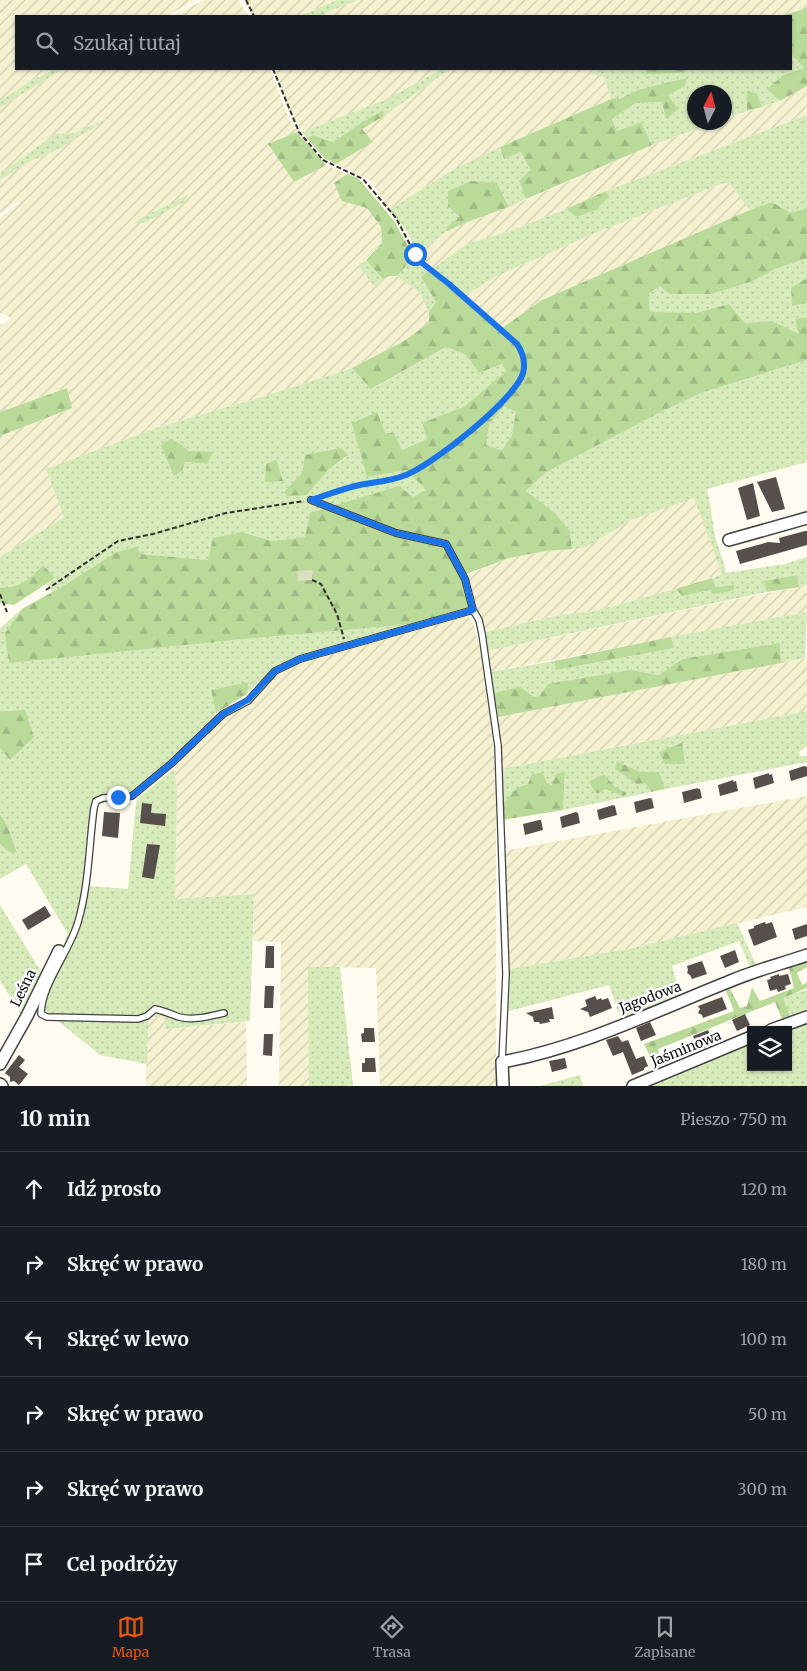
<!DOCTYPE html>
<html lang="pl">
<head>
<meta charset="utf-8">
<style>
	:root { --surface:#171b24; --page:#242831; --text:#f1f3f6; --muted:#9ea1a6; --line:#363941; --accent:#ea580c }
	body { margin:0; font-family:Merriweather,serif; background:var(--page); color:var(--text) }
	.controls { position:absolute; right:15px; bottom:15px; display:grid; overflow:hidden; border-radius:0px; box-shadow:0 1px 4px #0004 }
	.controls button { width:45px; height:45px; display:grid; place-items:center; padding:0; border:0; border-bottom:1px solid var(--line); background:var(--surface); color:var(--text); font:25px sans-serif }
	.compass { position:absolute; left:687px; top:85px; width:45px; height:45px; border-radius:50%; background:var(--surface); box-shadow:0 1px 4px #0004; rotate:6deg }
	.stop { position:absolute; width:15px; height:15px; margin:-11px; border:4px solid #1a73e8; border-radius:50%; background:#fff }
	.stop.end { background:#1a73e8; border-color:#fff; box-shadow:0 1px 5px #0008 }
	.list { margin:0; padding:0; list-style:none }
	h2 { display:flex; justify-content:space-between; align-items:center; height:65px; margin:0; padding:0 20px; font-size:21px }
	h2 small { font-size:16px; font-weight:400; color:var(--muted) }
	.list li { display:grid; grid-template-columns:32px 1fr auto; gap:15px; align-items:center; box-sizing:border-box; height:75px; padding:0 20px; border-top:1px solid var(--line) }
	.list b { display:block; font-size:19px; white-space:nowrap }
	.list em { font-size:16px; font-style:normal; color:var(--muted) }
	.icon { flex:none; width:28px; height:28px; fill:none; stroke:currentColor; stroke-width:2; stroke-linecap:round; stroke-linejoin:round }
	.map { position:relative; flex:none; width:807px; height:1086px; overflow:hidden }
	.search { position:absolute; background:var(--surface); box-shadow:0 1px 4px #0004; left:15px; right:15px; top:15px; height:55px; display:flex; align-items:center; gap:12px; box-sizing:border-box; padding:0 18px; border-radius:0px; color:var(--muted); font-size:19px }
	.sheet { height:515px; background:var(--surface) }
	nav { display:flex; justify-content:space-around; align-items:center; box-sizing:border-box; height:70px; border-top:1px solid var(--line); background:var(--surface); font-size:14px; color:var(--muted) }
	nav a { display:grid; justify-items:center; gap:2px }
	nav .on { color:var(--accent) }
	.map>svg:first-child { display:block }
	.farmland { fill:url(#farmland-furrows) }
	.grass { fill:url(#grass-dots); fill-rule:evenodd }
	.forest { fill:url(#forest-firs); fill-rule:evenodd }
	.cemetery { fill:url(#cemetery-stones) }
	.building { fill:#574f4b }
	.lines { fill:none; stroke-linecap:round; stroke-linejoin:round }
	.lane-casing { stroke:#424242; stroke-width:8 }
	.street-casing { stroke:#424242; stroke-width:14 }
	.path { stroke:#313131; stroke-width:2; stroke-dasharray:5 2.5; stroke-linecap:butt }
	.lane { stroke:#fff; stroke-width:5.5 }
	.street { stroke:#fff; stroke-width:11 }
	.route { stroke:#1a73e8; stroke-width:6 }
	.labels { text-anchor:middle; stroke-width:5; stroke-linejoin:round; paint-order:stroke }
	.street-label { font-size:14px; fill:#0f0f0f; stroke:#fff }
</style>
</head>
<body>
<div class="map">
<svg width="807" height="1086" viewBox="0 0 807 1086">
	<defs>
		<pattern id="farmland-furrows" width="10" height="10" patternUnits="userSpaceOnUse" patternTransform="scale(1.25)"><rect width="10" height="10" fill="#f5f0d0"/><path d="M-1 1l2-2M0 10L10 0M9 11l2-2" fill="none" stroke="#d1cdb1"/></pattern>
		<pattern id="grass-dots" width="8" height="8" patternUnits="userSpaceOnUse" patternTransform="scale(1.25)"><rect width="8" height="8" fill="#d6eaba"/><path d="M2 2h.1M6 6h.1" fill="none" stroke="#b6c89f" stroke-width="1.8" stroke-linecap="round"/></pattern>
		<pattern id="forest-firs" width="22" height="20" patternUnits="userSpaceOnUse" patternTransform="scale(1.25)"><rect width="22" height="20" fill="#bada99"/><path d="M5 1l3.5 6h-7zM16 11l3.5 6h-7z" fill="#9fba83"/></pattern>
		<pattern id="cemetery-stones" width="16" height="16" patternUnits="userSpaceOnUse" patternTransform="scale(1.25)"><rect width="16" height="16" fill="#d9e1c1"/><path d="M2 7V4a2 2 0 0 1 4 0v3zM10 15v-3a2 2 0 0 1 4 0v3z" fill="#b9c0a5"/></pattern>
	</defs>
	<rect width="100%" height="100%" fill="#fffbf0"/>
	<path class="farmland" d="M 0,0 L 195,0 L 167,16 L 16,16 L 16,69 L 55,69 L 29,82 L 0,101 Z
		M 204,0 L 238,0 L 249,16 L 173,16 Z
		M 244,0 L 338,0 L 299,16 L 253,16 Z
		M 358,0 L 807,0 L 807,8 L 781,16 L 318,16 Z
		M 63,69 L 270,69 L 287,114 L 297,132 L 269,144 L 294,182 L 326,165 L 347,174 L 334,183 L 367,208 L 381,227 L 382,243 L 358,266 L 375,287 L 383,279 L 390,276 L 397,276 L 419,292 L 429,312 L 429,323 L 404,341 L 352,368 L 268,395 L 156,428 L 46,469 L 64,517 L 0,557 L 0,436 L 72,408 L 66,388 L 0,412 L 0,325 L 9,321 L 10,317 L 0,313 L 0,217 L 15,207 L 21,200 L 0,213 L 0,180 L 27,163 L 57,150 L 106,119 L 74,133 L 55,134 L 0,174 L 0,108 Z
		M 275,69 L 442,69 L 387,99 L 302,132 L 285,100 Z
		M 454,69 L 602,69 L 595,71 L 604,77 L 611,99 L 500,147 L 452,170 L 389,210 L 370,180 L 336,164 L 372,142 L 361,129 L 384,116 L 443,74 Z
		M 807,86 L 807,115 L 606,191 L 566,209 L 513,230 L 467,244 L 432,269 L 418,254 L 447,231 L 467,222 L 509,207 L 652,145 L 714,123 L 724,122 L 725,119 L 780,101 Z
		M 729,183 L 750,210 L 542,300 L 503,329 L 466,295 L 496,276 L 593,234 L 721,184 Z
		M 694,497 L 722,574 L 675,589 L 591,612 L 565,614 L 485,632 L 472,597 L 467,575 L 509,558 L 546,551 L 586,547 L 631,520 Z
		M 807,585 L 807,612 L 490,672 L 487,651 Z
		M 467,615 L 474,625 L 480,649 L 493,741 L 496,803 L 496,1086 L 380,1086 L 376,968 L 309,967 L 309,1086 L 279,1086 L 281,942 L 253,941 L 254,894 L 175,899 L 177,791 L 174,769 L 189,751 L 228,714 L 243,708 L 277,675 L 294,665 Z
		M 807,658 L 807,711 L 501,769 L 500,739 L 498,717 Z
		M 807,796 L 807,907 L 633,948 L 510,969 L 504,851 Z
		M 164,1016 L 166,1029 L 246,1022 L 247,1086 L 146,1086 L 147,1018 Z"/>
	<path class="grass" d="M 338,0 L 358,0 L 318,16 L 299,16 Z
		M 791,55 L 792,55 L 805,68 L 783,75 L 768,89 L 780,101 L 762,107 L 757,94 L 747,90 L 747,111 L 725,119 L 724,92 L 694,92 L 694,122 L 714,123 L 652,145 L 641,122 L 617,131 L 612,119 L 636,103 L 662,102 L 666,119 L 668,95 L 684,86 L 638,90 L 619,99 L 611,99 L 604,77 L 592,74 L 595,71 L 602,69 L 646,69 L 646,73 L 679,73 L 692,69 L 791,69 Z
		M 55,69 L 63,69 L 0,108 L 0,101 L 29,82 Z
		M 442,69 L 454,69 L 443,74 L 384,116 L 382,112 L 359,124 L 333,142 L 313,135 L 307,138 L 302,132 L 387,99 Z
		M 807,115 L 807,208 L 791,213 L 772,202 L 750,210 L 729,183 L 721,184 L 593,234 L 496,276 L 466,295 L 432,269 L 467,244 L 513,230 L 566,209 L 576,217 L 609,196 L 606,191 Z
		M 111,117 L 57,150 L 27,163 L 0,180 L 0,174 L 55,134 L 74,133 Z
		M 500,147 L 504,159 L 521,152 L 530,171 L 519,181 L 526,199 L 509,207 L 497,183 L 461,217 L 448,226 L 447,231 L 418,254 L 407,232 L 389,210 L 452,170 Z
		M 187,195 L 186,201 L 146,222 L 133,224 L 141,218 Z
		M 414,257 L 427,271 L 421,277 L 436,302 L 429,312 L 419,292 L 397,276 Z
		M 807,258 L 807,278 L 791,288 L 792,306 L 807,303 L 807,317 L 795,319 L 800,335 L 772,321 L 745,323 L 729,304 L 695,313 L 650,313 L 649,293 L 660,286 L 753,281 L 773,270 Z
		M 366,260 L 383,279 L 375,287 L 358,266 Z
		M 446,347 L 466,355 L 479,373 L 502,364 L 506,371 L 465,406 L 422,423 L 427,439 L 401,450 L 394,433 L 385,433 L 353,423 L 407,469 L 427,490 L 413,497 L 305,537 L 272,541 L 242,532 L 208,560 L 141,554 L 70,582 L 53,592 L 46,584 L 55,578 L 33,578 L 10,588 L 0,588 L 0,557 L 64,517 L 46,469 L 156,428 L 268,395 L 352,368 L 372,389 ZM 172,438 L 207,464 L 185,462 ZM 348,456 L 327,471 L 307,495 L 284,492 L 302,473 Z
		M 807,360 L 807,462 L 707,489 C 711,505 712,520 715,536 C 718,548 724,560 726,573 L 785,564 L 807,557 L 807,585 L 799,587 L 797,575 L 765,581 L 767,592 L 487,651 L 485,632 L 565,614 L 591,612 L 675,589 L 683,596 L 734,585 L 716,587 L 712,578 L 722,574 L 694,498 L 631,520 L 586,547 L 572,549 L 570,531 L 555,513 L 526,491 L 545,473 L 657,414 L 701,393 Z
		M 504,406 L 517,412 L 512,435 L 502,450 L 486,445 L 489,425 Z
		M 22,609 L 5,633 L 233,640 L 414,624 L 298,656 L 273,669 L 247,694 L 249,683 L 211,690 L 216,713 L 171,761 L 124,798 L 98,804 L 89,886 L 128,889 L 136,803 L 138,798 L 174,769 L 177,791 L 175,899 L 254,894 L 250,1021 L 166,1029 L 164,1016 L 148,1018 L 147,1064 L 100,1055 L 36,1003 L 68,934 L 26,864 L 0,879 L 0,844 L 9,851 L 17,851 L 7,825 L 0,814 L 0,748 L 10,760 L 25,710 L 0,711 L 0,628 Z
		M 807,612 L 805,658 L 781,663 L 780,643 L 682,659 L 659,675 L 631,670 L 540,697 L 534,697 L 520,688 L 494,693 L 490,672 L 554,661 L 556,670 L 674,648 L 671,637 Z
		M 807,711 L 807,746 L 799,752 L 800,756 L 807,756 L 807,762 L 665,789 L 658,772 L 640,772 L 617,761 L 645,783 L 651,792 L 563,810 L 565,772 L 552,785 C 527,778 518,788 502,805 L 501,769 Z
		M 0,905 L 43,975 L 22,1017 L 0,980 Z
		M 737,923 L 758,969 L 751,970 L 739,941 L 672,966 L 681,997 L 621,1020 L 609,985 L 509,1011 L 510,969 L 633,948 Z
		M 308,967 L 340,967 L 353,1086 L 309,1086 Z
		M 807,990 L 807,1014 L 791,1019 L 782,997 Z
		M 807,1019 L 807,1086 L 642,1086 L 751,1040 L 751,1067 L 788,1067 L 788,1030 Z
		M 580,1075 L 583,1086 L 540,1086 Z"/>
	<path class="forest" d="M 807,8 L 807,86 L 780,101 L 767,89 L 783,75 L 804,68 L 792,55 L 791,55 L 791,16 L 781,16 Z
		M 646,69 L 692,69 L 679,73 L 646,74 Z
		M 687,78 L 685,86 L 668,95 L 678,109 L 666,119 L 662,102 L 636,103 L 612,119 L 617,131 L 641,122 L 652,145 L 526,199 L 519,181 L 530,170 L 521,152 L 504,159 L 500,147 L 611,99 L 619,99 L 638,90 Z
		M 747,90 L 757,94 L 762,107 L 747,111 Z
		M 382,111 L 384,116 L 362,129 L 373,142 L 336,164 L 324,158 L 307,138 L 313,135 L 333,142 L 359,124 Z
		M 297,132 L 326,165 L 294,182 L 268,144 Z
		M 347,174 L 358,178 L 394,221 L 414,257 L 397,276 L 390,276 L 383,279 L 366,260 L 382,243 L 381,227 L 367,208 L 342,201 L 334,183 Z
		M 471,181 L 497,183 L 509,207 L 467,222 L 447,231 L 448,226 L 460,217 L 448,206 L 448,191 Z
		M 606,191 L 609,196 L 596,210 L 576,217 L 566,209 Z
		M 772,202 L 791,213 L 807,208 L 807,258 L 773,270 L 753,281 L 711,294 L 670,294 L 660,286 L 649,293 L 650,312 L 695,313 L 729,304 L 745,323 L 772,321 L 799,334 L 795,319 L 807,317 L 807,360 L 701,393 L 657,414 L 545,473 L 526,491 L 555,513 L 570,531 L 572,549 L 546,551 L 509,558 L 461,576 L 469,609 L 414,624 L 233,640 L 9,663 L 5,633 L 22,609 L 70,582 L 115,553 L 136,547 L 141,554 L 208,560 L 213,538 L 242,532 L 272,541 L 305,537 L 310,513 L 399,486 L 413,497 L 426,490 L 407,470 L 367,477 L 352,423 L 377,412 L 385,433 L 394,433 L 402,450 L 427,439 L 422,423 L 465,406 L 506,371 L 502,364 L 479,373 L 466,355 L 446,347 L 371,389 L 352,368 L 404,341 L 429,323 L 429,312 L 436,302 L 421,277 L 427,271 L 453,290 L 498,331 L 542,300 L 750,210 ZM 504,406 L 516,412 L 512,435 L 502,450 L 486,445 L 489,425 Z
		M 807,278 L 807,303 L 792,306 L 791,288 Z
		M 67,388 L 72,408 L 0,436 L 0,412 Z
		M 172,438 L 189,451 L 213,452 L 207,464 L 185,462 L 182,471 L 174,476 L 161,445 Z
		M 341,448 L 348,455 L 327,471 L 307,495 L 287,496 L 284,492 L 302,473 L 305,455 Z
		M 276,460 L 283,481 L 265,482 L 266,464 Z
		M 43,565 L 55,578 L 14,605 L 0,603 L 0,588 C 19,588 31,579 43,565 Z
		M 797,575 L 799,587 L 767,592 L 764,581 Z
		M 712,578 L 716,587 L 734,585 L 734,590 L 715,594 L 710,590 L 683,596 L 675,589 Z
		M 671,637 L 674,648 L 556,670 L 554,661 Z
		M 780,643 L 781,663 L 498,717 L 494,693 L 520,687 L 534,697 L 539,697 L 548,684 L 631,670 L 659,675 L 682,659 Z
		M 249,682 L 247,694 L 216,713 L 211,690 Z
		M 25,710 L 34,737 L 10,760 L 0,748 L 0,711 Z
		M 682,743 L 685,764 L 665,764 L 659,752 Z
		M 617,761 L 640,772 L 659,772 L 665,789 L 651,792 L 645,783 L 637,784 L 615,769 Z
		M 565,772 L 563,810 L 502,820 L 502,805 L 517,788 L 528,784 L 532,774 L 543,773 L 547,783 L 552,785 L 556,774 Z
		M 604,774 L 615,787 L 627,793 L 624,796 L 605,789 L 597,794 L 589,782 Z
		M 0,814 L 7,825 L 17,852 L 9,852 L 0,844 Z
		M 807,958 L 807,967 L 797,973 L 802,985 L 807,983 L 807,988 L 783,998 L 791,1019 L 782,1019 L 775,1002 L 658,1049 L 660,1058 L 653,1062 L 644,1044 L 734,1011 L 724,986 L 759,973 L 760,977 L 730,989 L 740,1008 L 747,1006 L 752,987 L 760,1001 L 794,988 L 788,964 Z"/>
	<path class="cemetery" d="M 313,570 L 312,580 L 297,581 L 297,571 Z"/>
	<path class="building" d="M 776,477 L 785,509 L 772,512 L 757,482 Z
		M 753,483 L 760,516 L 747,520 L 738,488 Z
		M 805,531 L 807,531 L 807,545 L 740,564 L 736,551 L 768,542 L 780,543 L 779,538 Z
		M 804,766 L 807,767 L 807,776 L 791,781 L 789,771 Z
		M 769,773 L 769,775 L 772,774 L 774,783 L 755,789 L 753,778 Z
		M 733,780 L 734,782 L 736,781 L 738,791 L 720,796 L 718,785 Z
		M 698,788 L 698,789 L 700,789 L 702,798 L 684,803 L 682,792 Z
		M 650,798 L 652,799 L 654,808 L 636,813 L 634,802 Z
		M 142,803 L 152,804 L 151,813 L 166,814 L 165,826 L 140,823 Z
		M 613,805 L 615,806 L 617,815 L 599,820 L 597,810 Z
		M 104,812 L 120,813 L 118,838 L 102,836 Z
		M 576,812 L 578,813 L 580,823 L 562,828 L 560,817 Z
		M 539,820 L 541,820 L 543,830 L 525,835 L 523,824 Z
		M 147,844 L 160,845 L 154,879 L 142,877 Z
		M 45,906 L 51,916 L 28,930 L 22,920 Z
		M 765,922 L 766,924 L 772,922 L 777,937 L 754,946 L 748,930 L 754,928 L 754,926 Z
		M 807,924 L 807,936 L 795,940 L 792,929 Z
		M 266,946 L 274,946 L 274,968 L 265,968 Z
		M 735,950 L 739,962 L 725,968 L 720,956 Z
		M 702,961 L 707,974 L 692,979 L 690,975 L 687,973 L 688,970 L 687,966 Z
		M 779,974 L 779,976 L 788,974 L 791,984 L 785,986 L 786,989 L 778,992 L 777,989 L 770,991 L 767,980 L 771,979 L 770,977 Z
		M 265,986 L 274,986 L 273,1008 L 264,1008 Z
		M 595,996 L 597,1000 L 601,998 L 602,1000 L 608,998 L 612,1008 L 590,1017 L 588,1012 L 580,1009 L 587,1006 L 585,1000 Z
		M 722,997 L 727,1009 L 703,1018 L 702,1015 L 698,1013 L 700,1009 L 698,1006 Z
		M 552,1007 L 554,1019 L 549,1019 L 550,1022 L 540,1024 L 539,1022 L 534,1022 L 533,1017 L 526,1013 Z
		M 745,1014 L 750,1025 L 737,1031 L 732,1020 Z
		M 650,1022 L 656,1035 L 641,1041 L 636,1028 Z
		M 364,1028 L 374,1028 L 375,1042 L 362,1042 L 361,1034 L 364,1033 Z
		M 708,1030 L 714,1044 L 695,1051 L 694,1048 L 684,1044 L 695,1040 L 693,1036 Z
		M 264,1034 L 273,1034 L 272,1056 L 263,1055 Z
		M 618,1036 L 622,1042 L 628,1040 L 636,1059 L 644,1056 L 648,1066 L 644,1068 L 644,1070 L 632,1075 L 623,1052 L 613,1056 L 606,1040 Z
		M 19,1055 L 25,1060 L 19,1067 L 28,1074 L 19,1085 L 14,1081 L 10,1082 L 10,1077 L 5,1073 Z
		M 365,1058 L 375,1058 L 376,1072 L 362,1072 L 362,1063 L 365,1063 Z
		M 565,1058 L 567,1068 L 552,1072 L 549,1061 Z"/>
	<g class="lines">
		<defs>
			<path id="lane" d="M 311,500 L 396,533 L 446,544 L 465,579 L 473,610
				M 224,1013 C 210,1016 193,1021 179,1017 C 171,1014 164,1011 155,1009 L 147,1016 L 138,1019 L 47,1017 L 41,1014 C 41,985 70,951 78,922 C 89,885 89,845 94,808 L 96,801 L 103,798 L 132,796 L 172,763 L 223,714 L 248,701 L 275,671 L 300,659 L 473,610 L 479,620 L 482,634 L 498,746 L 506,974 L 502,1062"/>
			<path id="street" d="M 729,540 L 807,518
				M 771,1030 L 807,1017
				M 0,1064 L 27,1016 L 59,951
				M 0,1084 L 2,1086
				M 503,1086 L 502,1062 C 580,1048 655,1011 728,982 C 753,971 781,964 807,955
				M 633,1086 L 751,1037"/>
		</defs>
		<use href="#lane" class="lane-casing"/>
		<use href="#street" class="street-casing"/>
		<path class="path" d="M 246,0 L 254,16
			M 273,69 L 299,132 L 323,160 L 363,179 L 396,218 L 415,254 L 422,263 L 449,284 L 517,344 C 523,353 526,362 523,373 C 516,400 431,464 405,476 C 391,482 372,482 356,486 C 345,488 334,493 323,496
			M 312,580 L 321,584 L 337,614 L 344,639
			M 46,590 L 118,541 L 153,534 L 226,513 L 304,501
			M 0,594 L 7,612"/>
		<use href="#lane" class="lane"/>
		<use href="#street" class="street"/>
	</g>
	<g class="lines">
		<path class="route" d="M 118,797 L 132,796 L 172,763 L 223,714 L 248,700 L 275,671 L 300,659 L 473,610 L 465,579 L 446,544 L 396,533 L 311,500 C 326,495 340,490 355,486 C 371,482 388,482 403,476 C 429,468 516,399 523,373 C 526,362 523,353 517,344 L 449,284 L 422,263 L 415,254"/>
	</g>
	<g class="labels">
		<g class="street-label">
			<text transform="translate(23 988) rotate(-64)" y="5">Leśna</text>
			<text transform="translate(650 997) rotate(-21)" y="5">Jagodowa</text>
			<text transform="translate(686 1048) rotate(-22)" y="5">Jaśminowa</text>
		</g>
	</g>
</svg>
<div class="controls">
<button><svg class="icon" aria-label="layers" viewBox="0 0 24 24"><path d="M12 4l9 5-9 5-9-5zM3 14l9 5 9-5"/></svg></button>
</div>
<svg class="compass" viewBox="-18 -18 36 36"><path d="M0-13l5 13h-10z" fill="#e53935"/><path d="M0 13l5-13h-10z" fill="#9ea1a6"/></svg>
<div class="stop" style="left:415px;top:254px"></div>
<div class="stop end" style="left:118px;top:797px"></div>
<div class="search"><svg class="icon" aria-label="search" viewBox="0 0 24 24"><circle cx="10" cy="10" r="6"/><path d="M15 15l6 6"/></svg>Szukaj tutaj</div>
</div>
<section class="sheet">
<h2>10 min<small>Pieszo · 750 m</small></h2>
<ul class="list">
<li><svg class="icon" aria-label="ahead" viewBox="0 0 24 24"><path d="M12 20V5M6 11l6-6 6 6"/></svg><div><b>Idź prosto</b></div><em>120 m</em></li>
<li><svg class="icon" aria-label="right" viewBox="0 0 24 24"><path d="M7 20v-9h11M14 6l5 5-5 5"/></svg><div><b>Skręć w prawo</b></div><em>180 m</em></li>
<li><svg class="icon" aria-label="left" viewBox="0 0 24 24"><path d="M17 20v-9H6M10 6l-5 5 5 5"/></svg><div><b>Skręć w lewo</b></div><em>100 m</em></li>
<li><svg class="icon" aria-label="right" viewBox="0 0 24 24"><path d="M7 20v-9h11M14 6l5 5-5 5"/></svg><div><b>Skręć w prawo</b></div><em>50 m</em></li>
<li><svg class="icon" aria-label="right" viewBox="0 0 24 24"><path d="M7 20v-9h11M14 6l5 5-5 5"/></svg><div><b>Skręć w prawo</b></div><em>300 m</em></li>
<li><svg class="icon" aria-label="arrive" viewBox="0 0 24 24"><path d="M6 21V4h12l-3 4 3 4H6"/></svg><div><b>Cel podróży</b></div></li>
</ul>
</section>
<nav>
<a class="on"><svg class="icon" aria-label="map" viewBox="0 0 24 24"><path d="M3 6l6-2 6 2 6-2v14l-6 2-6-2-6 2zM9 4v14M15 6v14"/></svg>Mapa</a>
<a><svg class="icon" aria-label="directions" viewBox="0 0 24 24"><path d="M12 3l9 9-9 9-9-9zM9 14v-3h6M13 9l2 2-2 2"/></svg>Trasa</a>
<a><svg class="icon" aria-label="saved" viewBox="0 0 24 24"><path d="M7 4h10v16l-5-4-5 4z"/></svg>Zapisane</a>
</nav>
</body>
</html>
